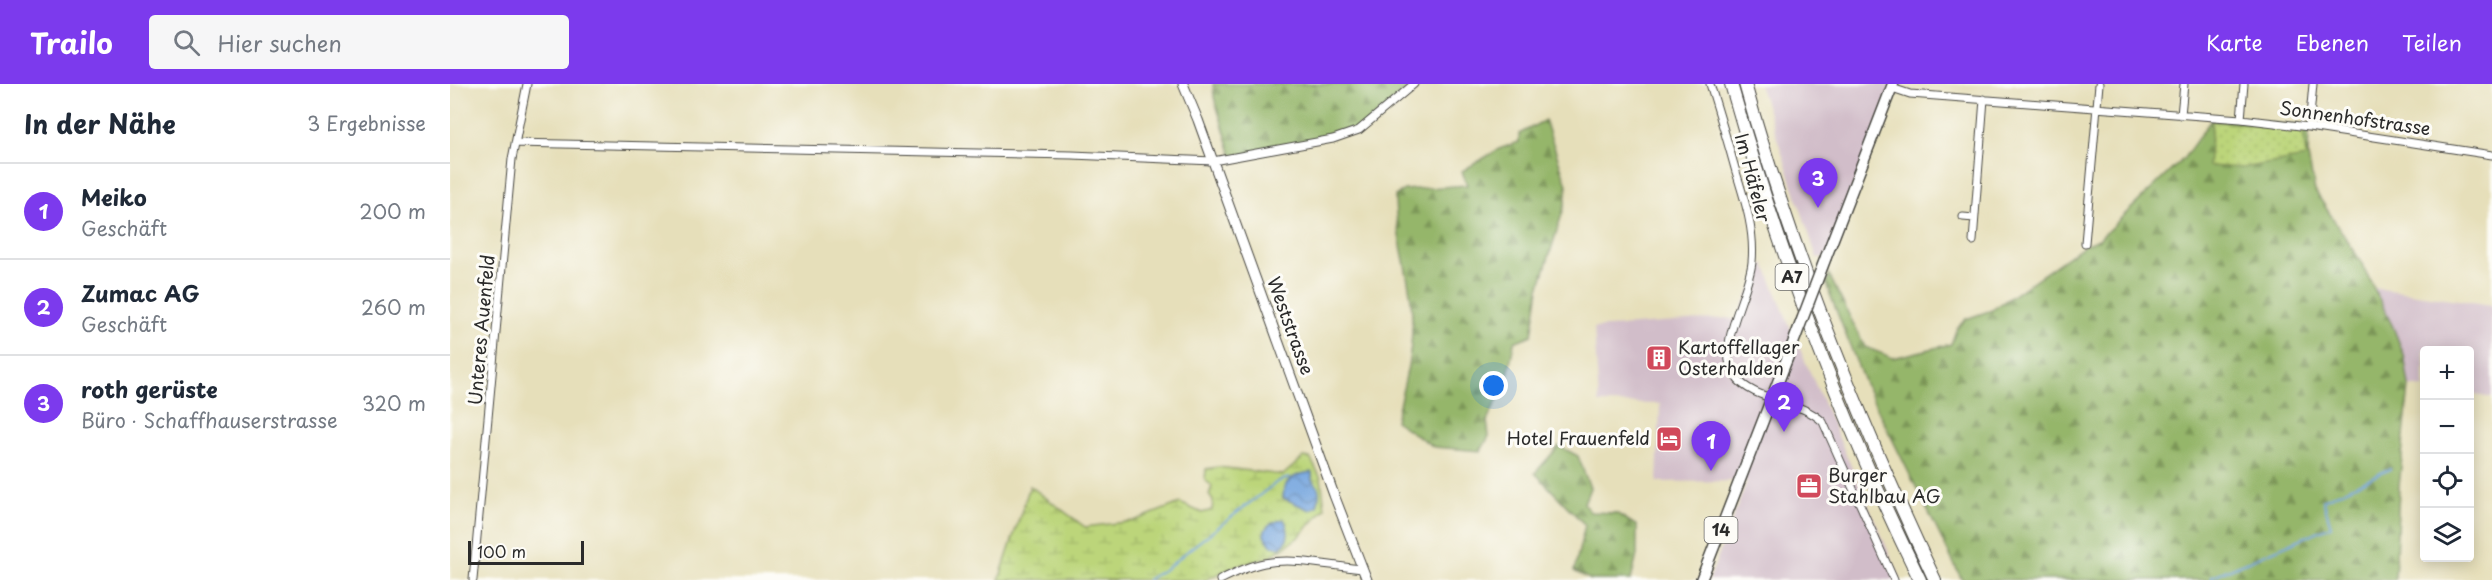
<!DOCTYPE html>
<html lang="de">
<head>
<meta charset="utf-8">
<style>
	:root { --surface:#fff; --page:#f6f6f7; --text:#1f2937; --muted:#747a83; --line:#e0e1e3; --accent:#7c3aed }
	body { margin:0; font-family:"Playpen Sans",sans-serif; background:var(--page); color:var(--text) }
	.controls { position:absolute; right:18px; bottom:18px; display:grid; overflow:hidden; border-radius:6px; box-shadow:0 3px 15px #0003 }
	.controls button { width:54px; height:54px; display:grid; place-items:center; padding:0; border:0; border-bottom:2px solid var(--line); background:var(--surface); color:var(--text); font:30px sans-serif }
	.scale { position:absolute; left:18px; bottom:15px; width:116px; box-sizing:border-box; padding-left:6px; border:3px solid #2b2b2b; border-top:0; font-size:16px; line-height:21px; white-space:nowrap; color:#2b2b2b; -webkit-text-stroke:4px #fdfcf7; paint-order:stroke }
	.you { position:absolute; left:1044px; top:302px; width:21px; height:21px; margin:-15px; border:4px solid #fff; border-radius:50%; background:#1a73e8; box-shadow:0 0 0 9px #1a73e833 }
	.badge { display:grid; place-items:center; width:39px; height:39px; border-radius:50%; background:var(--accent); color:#fff; font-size:20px; font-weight:700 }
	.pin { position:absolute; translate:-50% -50px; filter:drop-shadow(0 2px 3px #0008) }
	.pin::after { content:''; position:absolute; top:32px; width:21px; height:18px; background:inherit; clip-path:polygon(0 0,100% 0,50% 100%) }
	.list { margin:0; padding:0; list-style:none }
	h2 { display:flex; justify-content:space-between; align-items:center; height:78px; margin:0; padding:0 24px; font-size:26px }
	h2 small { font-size:20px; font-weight:400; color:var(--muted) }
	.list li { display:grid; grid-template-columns:39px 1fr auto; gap:18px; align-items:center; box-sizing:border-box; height:96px; padding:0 24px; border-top:2px solid var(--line) }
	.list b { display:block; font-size:22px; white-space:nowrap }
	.list p { margin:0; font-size:20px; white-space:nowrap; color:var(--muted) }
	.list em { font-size:20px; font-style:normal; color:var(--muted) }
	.icon { flex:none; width:33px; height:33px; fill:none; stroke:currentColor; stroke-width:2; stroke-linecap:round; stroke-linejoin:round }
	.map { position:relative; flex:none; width:2042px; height:496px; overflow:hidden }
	header { display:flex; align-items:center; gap:36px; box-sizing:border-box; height:84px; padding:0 30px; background:var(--accent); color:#fff }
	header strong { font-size:28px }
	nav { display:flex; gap:33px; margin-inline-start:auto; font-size:21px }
	.search { width:420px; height:54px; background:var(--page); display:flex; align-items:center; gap:15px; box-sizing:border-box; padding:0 21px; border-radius:6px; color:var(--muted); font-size:22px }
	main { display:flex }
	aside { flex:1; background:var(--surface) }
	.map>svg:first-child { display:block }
	.industrial { fill:#d1bdc9 }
	.forest { fill:url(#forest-firs); stroke:#60704a; stroke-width:1.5 }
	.wetland { fill:url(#wetland-marsh); stroke:#748052; stroke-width:1.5 }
	.park { fill:url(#park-dots); stroke:#748052; stroke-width:1.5 }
	.water { fill:url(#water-waves); stroke:#4f6884; stroke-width:1.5 }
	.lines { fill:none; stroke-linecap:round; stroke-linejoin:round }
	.stream { stroke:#73a4de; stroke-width:2 }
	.street-casing { stroke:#474640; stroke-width:9 }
	.secondary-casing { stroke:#474640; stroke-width:11 }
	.primary-casing { stroke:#474640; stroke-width:13 }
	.highway-casing { stroke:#474640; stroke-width:14 }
	.street { stroke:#fff; stroke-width:7 }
	.secondary { stroke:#fff; stroke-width:9 }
	.primary { stroke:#fff; stroke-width:10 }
	.highway { stroke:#fff; stroke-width:12 }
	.primary-bridge-casing { stroke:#474640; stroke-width:13; stroke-linecap:butt }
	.primary-bridge { stroke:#fff; stroke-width:10 }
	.labels { text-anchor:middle; stroke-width:6; stroke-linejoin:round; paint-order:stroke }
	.shield { fill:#fdfcf7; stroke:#6a6a68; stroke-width:1.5 }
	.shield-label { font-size:16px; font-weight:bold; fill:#2b2b2b }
	.street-label { font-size:18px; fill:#2b2b2b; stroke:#fdfcf7 }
	.poi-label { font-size:18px; fill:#2b2b2b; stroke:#fdfcf7; text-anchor:start }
</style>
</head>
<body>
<header>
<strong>Trailo</strong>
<div class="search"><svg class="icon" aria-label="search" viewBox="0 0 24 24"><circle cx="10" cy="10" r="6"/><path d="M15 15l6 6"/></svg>Hier suchen</div>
<nav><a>Karte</a><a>Ebenen</a><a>Teilen</a></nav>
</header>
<main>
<aside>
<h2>In der Nähe<small>3 Ergebnisse</small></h2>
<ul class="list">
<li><span class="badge">1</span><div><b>Meiko</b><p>Geschäft</p></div><em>200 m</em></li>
<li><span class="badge">2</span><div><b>Zumac AG</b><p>Geschäft</p></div><em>260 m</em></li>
<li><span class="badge">3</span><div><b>roth gerüste</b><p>Büro · Schaffhauserstrasse</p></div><em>320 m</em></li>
</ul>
</aside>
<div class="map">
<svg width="2042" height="496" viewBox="0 0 2042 496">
	<defs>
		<pattern id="forest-firs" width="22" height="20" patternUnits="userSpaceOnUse" patternTransform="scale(1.5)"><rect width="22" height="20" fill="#95b66a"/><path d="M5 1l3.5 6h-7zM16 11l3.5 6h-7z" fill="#7a9457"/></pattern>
		<pattern id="wetland-marsh" width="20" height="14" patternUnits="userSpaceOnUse" patternTransform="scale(1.5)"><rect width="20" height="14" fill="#bcd57a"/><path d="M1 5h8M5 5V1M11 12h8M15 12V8" fill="none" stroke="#a2b76a"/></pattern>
		<pattern id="park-dots" width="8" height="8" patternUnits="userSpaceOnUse" patternTransform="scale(1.5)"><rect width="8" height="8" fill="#bcd57a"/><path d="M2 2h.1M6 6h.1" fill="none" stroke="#a2b76a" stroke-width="1.8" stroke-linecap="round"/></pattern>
		<pattern id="water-waves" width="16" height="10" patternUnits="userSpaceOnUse" patternTransform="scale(1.5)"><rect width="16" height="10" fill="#73a4de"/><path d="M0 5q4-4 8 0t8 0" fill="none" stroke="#5f86b4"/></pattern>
	</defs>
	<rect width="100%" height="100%" fill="#fdfcf7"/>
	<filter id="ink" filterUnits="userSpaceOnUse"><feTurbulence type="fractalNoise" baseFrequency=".0167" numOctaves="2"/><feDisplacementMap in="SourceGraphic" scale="12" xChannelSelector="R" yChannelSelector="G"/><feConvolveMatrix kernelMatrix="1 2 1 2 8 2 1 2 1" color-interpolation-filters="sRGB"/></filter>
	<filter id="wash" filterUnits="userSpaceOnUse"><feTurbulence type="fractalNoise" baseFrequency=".008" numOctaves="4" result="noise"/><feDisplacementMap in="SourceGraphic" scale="24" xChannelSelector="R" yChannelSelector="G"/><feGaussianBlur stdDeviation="1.35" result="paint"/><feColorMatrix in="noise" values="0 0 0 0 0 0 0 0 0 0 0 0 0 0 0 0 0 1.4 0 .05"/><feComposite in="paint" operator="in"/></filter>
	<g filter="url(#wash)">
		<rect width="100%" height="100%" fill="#e6dfba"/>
		<path class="industrial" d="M 1309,0 L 1443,0 L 1376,173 L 1367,174 Z
			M 1314,178 L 1339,240 L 1451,496 L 1259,496 L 1297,397 L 1207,398 L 1210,320 L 1149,319 L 1144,244 L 1276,234 L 1286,236 Z
			M 1925,204 L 2042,221 L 2042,314 L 2020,310 L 2020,266 L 1974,266 L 1974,304 L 1959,302 L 1954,271 Z"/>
		<path class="forest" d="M 763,0 L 964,0 L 909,46 L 783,75 L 764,13 Z
			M 1763,33 L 1859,43 L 1858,73 L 1865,107 L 1910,176 L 1943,243 L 1954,271 L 1959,302 L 1949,403 L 1945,496 L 1512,496 L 1415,300 L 1376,200 L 1379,191 L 1415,263 L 1443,274 L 1501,260 L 1507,244 L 1516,235 L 1542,226 L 1635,161 L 1649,155 L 1734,74 Z
			M 1095,36 L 1117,101 L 1115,120 L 1089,205 L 1082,251 L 1064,258 L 1057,297 L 1037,337 L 1039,352 L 1031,367 L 984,363 L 945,337 C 953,304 963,271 962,236 C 962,194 945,154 945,112 L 954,106 L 1017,101 L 1012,87 L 1049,65 L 1069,58 L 1069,50 Z
			M 1109,362 L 1128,372 L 1140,404 L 1134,419 L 1140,428 L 1166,429 L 1187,442 L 1187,471 L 1181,496 L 1141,496 L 1124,487 L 1135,441 L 1085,389 Z"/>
		<path class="wetland" d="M 854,373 L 860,374 L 871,394 L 875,424 L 849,453 L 818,474 L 782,483 L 756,496 L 549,496 L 580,402 L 635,443 L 684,437 L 730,419 L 752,429 L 762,426 L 763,417 L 759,411 L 762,402 L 755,396 L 756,385 L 768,383 L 833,391 Z"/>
		<path class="park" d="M 1762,37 L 1853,46 L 1856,73 L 1792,84 L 1758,82 Z"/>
		<path class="water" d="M 862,388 L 862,396 C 871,403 870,411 867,422 L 860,426 L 833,414 C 833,395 845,390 862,388 Z
			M 834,435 C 839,445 841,456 830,463 L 822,462 L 814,452 C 814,440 824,438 834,435 Z"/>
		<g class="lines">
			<path class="stream" d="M 697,496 L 717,484 L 745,461 L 827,398 L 839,394
				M 1762,496 L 1761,493 L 1881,442 L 1873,416 L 1940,385"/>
		</g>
	</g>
	<g filter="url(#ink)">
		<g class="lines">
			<defs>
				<path id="street" d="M 1260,0 C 1269,29 1278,59 1286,88 C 1295,117 1305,147 1302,178 C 1299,211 1264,263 1285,292 C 1303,318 1350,315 1373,338 L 1444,496
					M 1442,4 L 1460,10 L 1791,35 L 1859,43 L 2042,71
					M 1731,31 L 1734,0
					M 1791,35 L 1794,0
					M 1859,43 L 1863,0
					M 65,59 L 622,71 L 763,77 L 883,55 L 909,46 L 964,0
					M 1513,133 L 1524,134
					M 1523,157 L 1534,15
					M 1635,159 L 1649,0
					M 23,496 L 62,75 L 77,0
					M 770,496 C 784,489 799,482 814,479 C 845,473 881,482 913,485"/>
				<path id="secondary" d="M 733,0 L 748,36 L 884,411 L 917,496"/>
				<path id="primary" d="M 1376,173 L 1443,0
					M 1251,496 L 1342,262"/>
				<path id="highway" d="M 1281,0 C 1329,170 1392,337 1470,496
					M 1295,0 C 1343,171 1409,336 1485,496"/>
			</defs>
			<use href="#street" class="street-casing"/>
			<use href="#secondary" class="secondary-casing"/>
			<use href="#primary" class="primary-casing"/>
			<use href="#highway" class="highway-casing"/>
			<use href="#street" class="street"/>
			<use href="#secondary" class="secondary"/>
			<use href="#primary" class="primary"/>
			<use href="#highway" class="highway"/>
			<defs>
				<path id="primary-bridge" d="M 1342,262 L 1376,173"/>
			</defs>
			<use href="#primary-bridge" class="primary-bridge-casing"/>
			<use href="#primary-bridge" class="primary-bridge"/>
		</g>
	</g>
	<defs>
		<symbol id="building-square" viewBox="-11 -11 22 22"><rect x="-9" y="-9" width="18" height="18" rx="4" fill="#d1495b" stroke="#fdfcf7"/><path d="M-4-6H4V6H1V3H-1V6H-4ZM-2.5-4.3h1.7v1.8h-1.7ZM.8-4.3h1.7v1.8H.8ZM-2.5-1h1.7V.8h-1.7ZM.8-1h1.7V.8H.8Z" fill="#fff"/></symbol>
		<symbol id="hotel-square" viewBox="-11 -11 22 22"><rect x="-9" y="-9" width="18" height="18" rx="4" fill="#d1495b" stroke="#fdfcf7"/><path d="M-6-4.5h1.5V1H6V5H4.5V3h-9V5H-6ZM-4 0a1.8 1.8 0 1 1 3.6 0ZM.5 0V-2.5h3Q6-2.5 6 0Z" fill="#fff"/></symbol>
		<symbol id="office-square" viewBox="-11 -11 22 22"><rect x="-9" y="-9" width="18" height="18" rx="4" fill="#d1495b" stroke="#fdfcf7"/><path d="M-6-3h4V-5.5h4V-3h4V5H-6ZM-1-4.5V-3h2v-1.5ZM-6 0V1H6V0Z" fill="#fff"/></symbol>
	</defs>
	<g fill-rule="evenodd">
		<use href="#building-square" x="1194" y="259" width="30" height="30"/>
		<use href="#hotel-square" x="1204" y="340" width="30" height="30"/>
		<use href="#office-square" x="1344" y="387" width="30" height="30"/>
	</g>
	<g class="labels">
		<g class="shield">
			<rect x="1325.5" y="180" width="33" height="26" rx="4.5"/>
			<rect x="1254.5" y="433" width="33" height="26" rx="4.5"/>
		</g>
		<g class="shield-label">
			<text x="1342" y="199">A7</text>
			<text x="1271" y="452">14</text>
		</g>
		<g class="street-label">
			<text transform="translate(1905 35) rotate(8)" y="6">Sonnenhofstrasse</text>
			<text transform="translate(1302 94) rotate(75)" y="6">Im Häfeler</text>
			<text transform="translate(840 242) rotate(70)" y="6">Weststrasse</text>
			<text transform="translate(32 246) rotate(-85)" y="6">Unteres Auenfeld</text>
		</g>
		<g class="poi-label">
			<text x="1228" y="270">Kartoffellager<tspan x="1228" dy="21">Osterhalden</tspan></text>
			<text x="1200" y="361" text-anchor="end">Hotel Frauenfeld</text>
			<text x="1378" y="398">Burger<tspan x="1378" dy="21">Stahlbau AG</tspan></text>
		</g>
	</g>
</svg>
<div class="controls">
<button>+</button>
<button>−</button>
<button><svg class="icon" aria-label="locate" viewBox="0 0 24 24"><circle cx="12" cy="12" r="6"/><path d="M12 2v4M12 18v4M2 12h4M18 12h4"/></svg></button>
<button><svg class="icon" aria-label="layers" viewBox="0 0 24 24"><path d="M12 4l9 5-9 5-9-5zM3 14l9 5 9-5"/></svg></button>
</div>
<div class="scale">100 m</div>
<div class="you"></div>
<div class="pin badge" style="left:1261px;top:387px">1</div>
<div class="pin badge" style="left:1334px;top:348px">2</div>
<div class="pin badge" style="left:1368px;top:124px">3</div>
</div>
</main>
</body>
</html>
